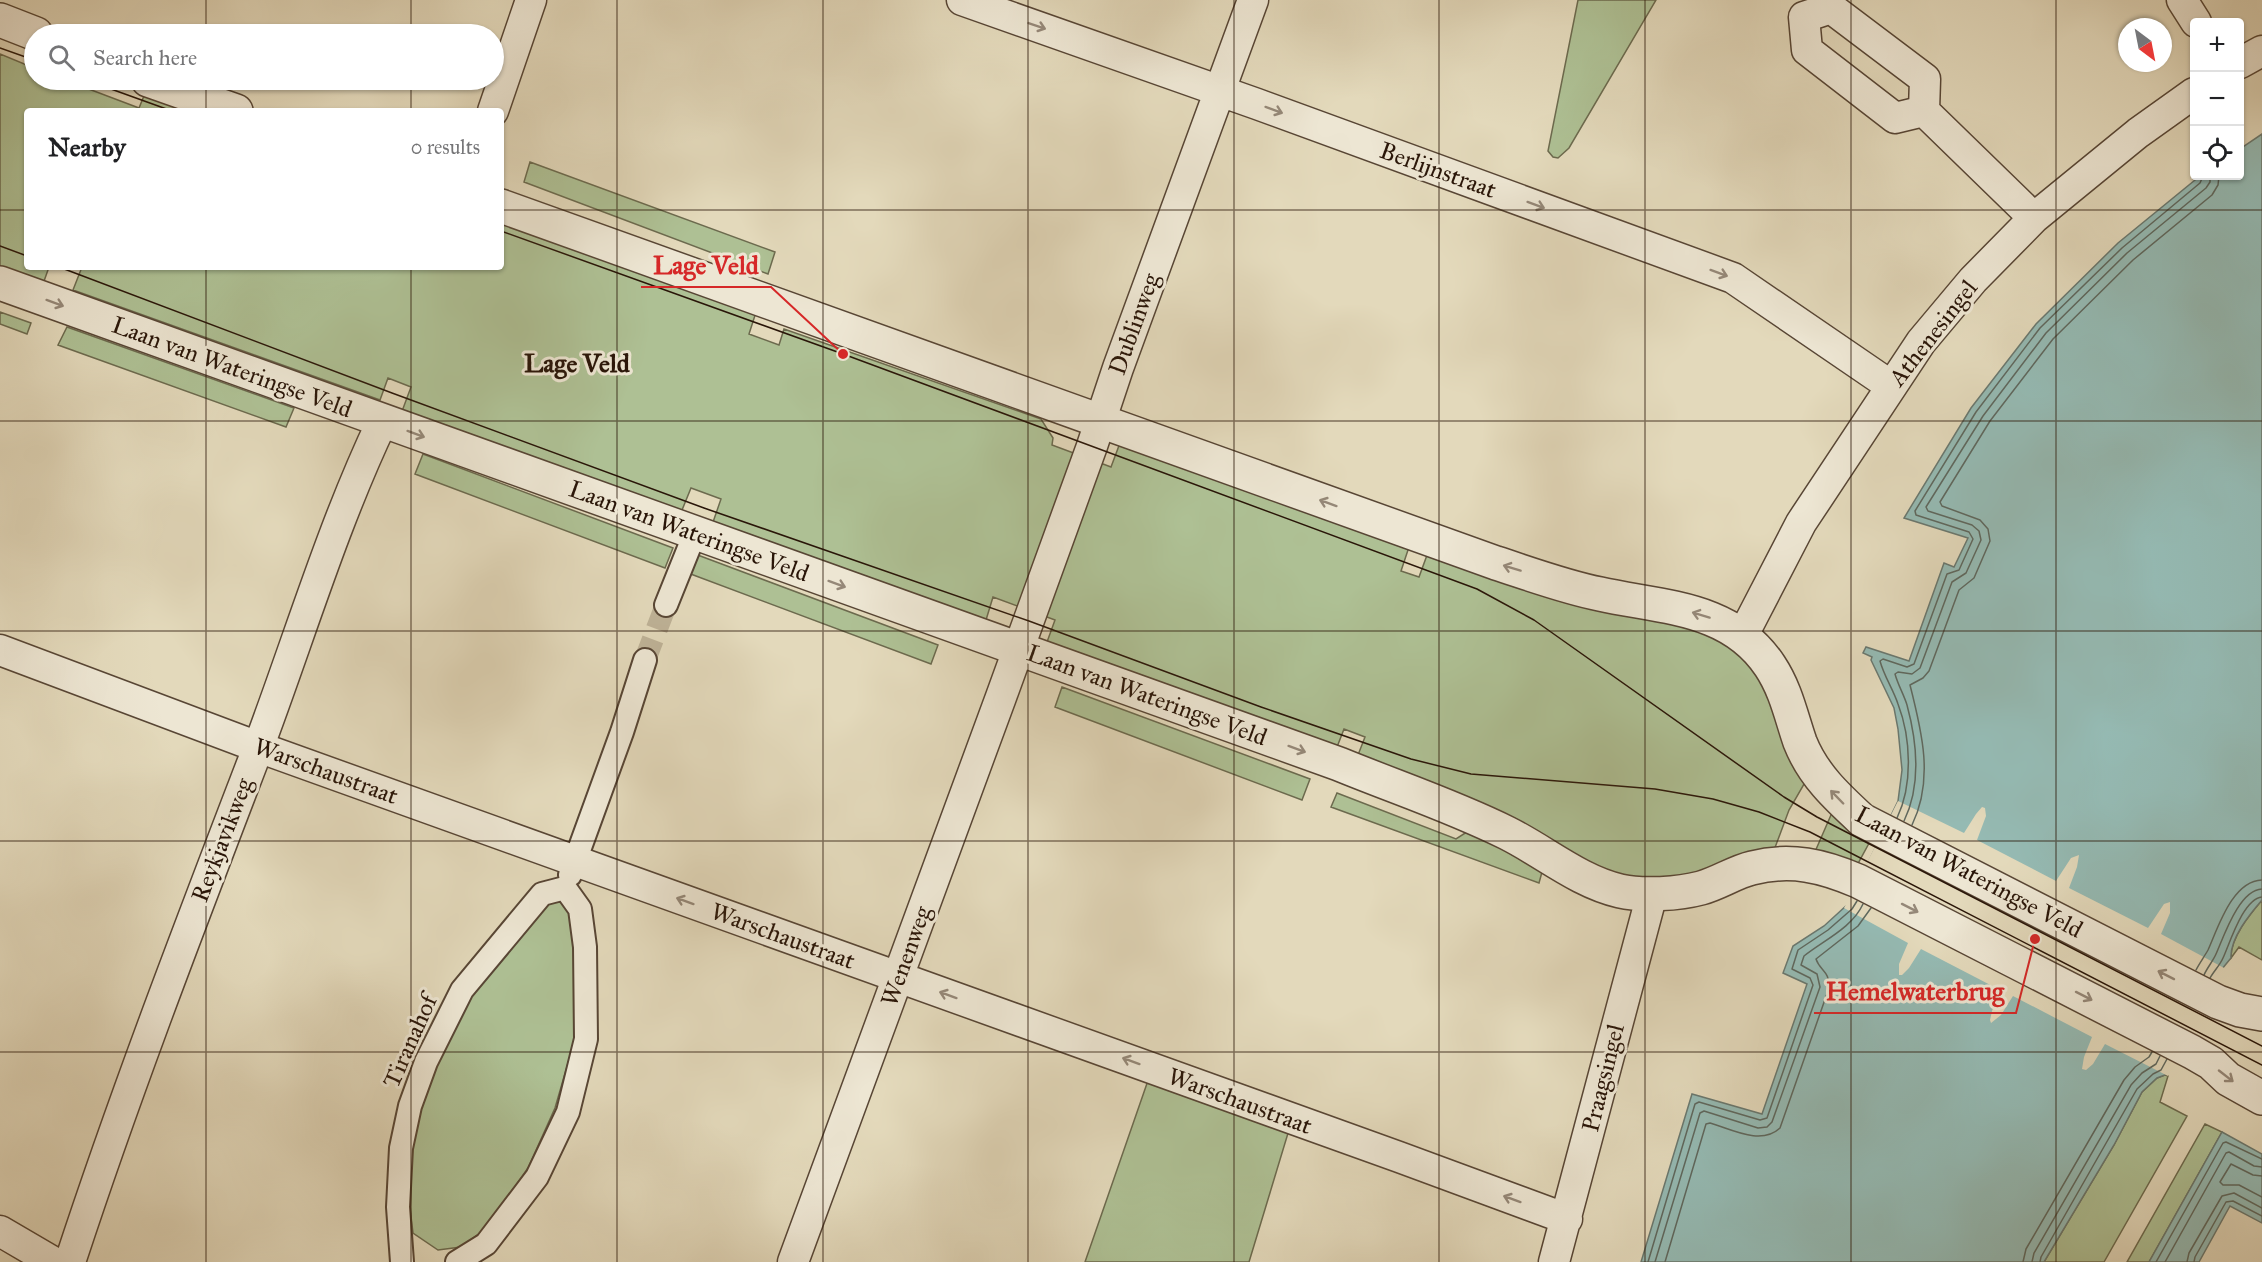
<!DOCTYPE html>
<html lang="en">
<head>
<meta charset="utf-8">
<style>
	:root { --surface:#fff; --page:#f6f6f6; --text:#202124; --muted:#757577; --line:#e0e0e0 }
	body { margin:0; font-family:"IM FELL Great Primer",serif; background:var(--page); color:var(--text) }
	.controls { position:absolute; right:18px; top:18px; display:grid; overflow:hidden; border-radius:6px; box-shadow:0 2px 4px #0004 }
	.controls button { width:54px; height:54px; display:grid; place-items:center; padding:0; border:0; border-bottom:2px solid var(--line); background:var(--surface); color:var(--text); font:30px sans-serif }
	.compass { position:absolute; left:2118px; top:18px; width:54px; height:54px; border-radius:50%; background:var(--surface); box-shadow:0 2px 4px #0004; rotate:148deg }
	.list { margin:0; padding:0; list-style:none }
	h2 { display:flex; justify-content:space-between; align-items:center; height:78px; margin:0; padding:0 24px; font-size:26px }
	h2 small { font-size:20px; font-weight:400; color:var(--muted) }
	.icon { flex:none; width:33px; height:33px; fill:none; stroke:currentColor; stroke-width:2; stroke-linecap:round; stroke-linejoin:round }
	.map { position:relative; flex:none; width:2262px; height:1262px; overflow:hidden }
	.search { position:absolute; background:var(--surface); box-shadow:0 2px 4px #0004; left:24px; top:24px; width:480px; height:66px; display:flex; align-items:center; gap:15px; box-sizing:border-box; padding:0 21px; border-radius:33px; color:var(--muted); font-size:22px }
	.panel { position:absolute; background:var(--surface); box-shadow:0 2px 4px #0004; left:24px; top:108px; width:480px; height:162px; border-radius:6px }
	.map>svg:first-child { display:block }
	.green { fill:#aec094; stroke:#6c6a4e; stroke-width:1.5 }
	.water { fill:#95bab3; stroke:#6a786f; stroke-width:1.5 }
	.pier { fill:#e3d9bb }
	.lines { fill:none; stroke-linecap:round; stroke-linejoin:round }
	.shore { stroke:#5f685e; stroke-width:1.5 }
	.pedestrian-tunnel { stroke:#beb297; stroke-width:22; stroke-dasharray:22 11; stroke-linecap:butt }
	.pedestrian-casing { stroke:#584635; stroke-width:26 }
	.minor-casing { stroke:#584635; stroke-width:33 }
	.tertiary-casing { stroke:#584635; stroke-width:36 }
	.pedestrian { stroke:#ede6d3; stroke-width:22 }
	.minor { stroke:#ede6d3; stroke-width:30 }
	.tertiary { stroke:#ede6d3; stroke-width:33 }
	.tram { stroke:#291508; stroke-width:1.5 }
	.oneway { stroke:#958878 }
	.grid { fill:none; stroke:#291508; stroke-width:1.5; stroke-opacity:0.55 }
	.labels { text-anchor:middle; stroke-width:6; stroke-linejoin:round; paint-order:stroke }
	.street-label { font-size:24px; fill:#291508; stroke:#ede6d3 }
	.neighbourhood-label { font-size:26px; font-weight:bold; fill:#291508; stroke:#ede6d3 }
	.leader { fill:none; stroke:#d62828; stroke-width:2 }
	.callout-dot { fill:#d62828; stroke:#ede6d3; stroke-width:2 }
	.callout-label { font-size:26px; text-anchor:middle; font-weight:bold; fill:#d62828; stroke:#ede6d3; stroke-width:6; stroke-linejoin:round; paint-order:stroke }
</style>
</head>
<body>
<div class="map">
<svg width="2262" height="1262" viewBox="0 0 2262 1262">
	<rect width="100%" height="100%" fill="#e3d9bb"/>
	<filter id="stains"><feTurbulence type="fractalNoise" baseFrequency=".00333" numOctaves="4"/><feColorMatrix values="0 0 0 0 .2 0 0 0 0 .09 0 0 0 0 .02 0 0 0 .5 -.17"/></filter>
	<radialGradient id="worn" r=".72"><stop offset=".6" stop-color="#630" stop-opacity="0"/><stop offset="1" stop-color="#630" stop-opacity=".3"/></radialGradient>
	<path class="green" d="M 1578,0 L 1656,0 L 1569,148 L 1558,158 L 1553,157 L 1548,151 Z
		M 0,54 L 34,68 L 34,80 L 65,80 L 139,108 L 146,91 L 201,111 L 27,111 L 27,267 L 49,267 L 43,284 L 0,268 Z
		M 530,162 L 775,252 L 768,274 L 524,182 Z
		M 501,212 L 758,306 L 749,334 L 779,345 L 784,329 L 1041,419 L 1053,438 L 1052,445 L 1111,467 L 1120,443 L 1409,547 L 1401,571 L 1419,577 L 1430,547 L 1707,629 L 1755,666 L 1807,779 L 1789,810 L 1773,853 L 1678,880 L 1617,878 L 1358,755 L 1365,737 L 1344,729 L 1337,747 L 1047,642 L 1055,620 L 993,597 L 986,620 L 712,525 L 721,499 L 691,488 L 680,515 L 401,414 L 411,387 L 388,378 L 380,400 L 73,290 L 82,267 L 501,267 Z
		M 0,312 L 31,323 L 27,334 L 0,324 Z
		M 67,327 L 294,408 L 286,427 L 58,345 Z
		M 423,454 L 673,548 L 665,568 L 415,474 Z
		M 695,554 L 938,645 L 931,664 L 688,573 Z
		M 1062,687 L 1310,779 L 1302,800 L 1055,707 Z
		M 1337,793 L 1456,839 L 1470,830 L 1542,872 L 1539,883 L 1331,807 Z
		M 1834,808 L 1874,834 L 1855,869 L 1814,854 Z
		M 559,900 L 571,914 L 575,948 L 575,1039 L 555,1108 L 528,1168 L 484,1230 L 461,1247 L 438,1250 L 413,1233 L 409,1200 L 414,1129 L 434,1065 L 467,997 L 540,905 Z
		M 2262,900 L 2262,960 L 2239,947 L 2231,958 C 2230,938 2250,914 2262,900 Z
		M 1152,1069 L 1292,1120 L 1249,1262 L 1085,1262 Z
		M 2165,1075 L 2168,1076 L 2160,1102 L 2187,1116 L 2104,1262 L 2044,1262 L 2114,1145 L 2142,1092 L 2157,1078 Z
		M 2205,1124 L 2222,1132 L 2149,1262 L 2127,1262 Z"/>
	<path class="water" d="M 2262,134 L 2262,900 C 2250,914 2230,938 2231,958 L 2222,969 L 2165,1075 L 2157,1078 L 2142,1092 L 2114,1145 L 2044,1262 L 1641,1262 L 1692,1094 L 1762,1114 L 1807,984 L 1783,973 L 1793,946 L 1824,926 L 1848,904 L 1898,801 L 1902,770 L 1898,729 L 1894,708 L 1871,660 L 1872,657 L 1863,653 L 1866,647 L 1909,661 L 1944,563 L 1954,567 L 1968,538 L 1904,518 L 1971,408 L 2036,324 L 2118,243 L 2200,176 L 2240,176 L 2240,149 Z
		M 2222,1132 L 2262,1154 L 2262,1223 L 2230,1206 L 2199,1262 L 2149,1262 Z"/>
	<path class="pier" d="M 1898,801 L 1964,833 L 1976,814 L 1982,807 L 1985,808 L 1986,816 L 1977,840 L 2056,881 L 2071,858 L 2079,855 L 2077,867 L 2069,888 L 2148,928 L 2164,904 L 2170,902 L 2170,913 L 2161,934 L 2226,969 L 2168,1076 L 2105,1044 L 2093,1064 L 2086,1070 L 2082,1069 L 2084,1057 L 2092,1037 L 2013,996 L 2001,1015 L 1991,1023 L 1990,1020 L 1992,1011 L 2000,990 L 1921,949 L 1909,968 L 1902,975 L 1899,975 L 1899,964 L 1908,943 L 1844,908 Z"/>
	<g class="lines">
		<path class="shore" d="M 1897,818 C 1913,785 1911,738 1898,704 C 1893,689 1884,676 1880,661 L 1883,659 L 1907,667 L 1914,664 L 1947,574 L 1959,570 L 1973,539 L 1969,532 L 1916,515 L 1915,511 L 1976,412 L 2040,328 L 2122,248 L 2200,183 L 2203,176
			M 1904,821 C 1921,786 1917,742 1907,705 C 1904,695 1898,685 1895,674 L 1898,672 L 1912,674 L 1920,668 L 1952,582 L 1966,573 L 1981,540 L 1979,531 L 1972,525 L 1928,511 L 1926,507 L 1983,416 L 2046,333 L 2127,253 L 2206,188 L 2210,182 L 2210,176
			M 1912,825 C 1934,780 1922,732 1910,685 L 1923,678 L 1929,671 L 1959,590 L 1974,578 L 1990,541 L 1988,529 L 1980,520 L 1942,506 L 1940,502 L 1990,421 L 2053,339 L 2133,260 L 2212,195 L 2218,185 L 2219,176
			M 2196,970 C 2199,964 2204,957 2208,950 C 2218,928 2232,881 2262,880
			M 2204,975 C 2207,968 2213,961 2216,954 C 2224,936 2239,890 2262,889
			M 2210,978 C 2214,971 2220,965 2223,958 C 2230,943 2243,899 2262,897
			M 2262,1176 L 2253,1175 L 2231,1164 L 2220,1182 L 2223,1185 L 2239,1185 L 2262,1197
			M 1648,1262 L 1695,1104 L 1699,1102 L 1760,1120 L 1767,1118 L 1813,985 L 1810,978 L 1792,969 L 1798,950 L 1828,930 L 1852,909 L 1857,901
			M 1655,1262 L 1700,1113 L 1704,1111 L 1758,1128 L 1767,1127 L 1772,1122 L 1820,987 L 1817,974 L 1801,965 L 1804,956 C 1824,940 1852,928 1863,904
			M 1665,1262 L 1706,1124 L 1710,1123 C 1731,1129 1761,1146 1780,1128 L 1829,988 C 1830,971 1820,971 1816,959 L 1858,926 L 1871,908
			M 2023,1262 L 2026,1249 L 2124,1080 L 2135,1067 L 2149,1057 L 2152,1052
			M 2032,1262 L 2034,1253 L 2131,1085 L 2142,1073 L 2156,1064 L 2160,1056
			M 2040,1262 L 2041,1257 L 2137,1089 L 2153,1074 L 2161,1070 L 2167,1059
			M 2156,1262 L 2223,1143 L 2226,1142 L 2262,1159
			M 2165,1262 L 2226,1153 L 2229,1152 L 2254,1166 L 2262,1167
			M 2187,1262 L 2189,1253 L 2222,1196 L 2234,1193 L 2262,1208
			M 2194,1262 L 2195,1257 L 2226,1202 L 2233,1201 L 2262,1216"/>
		<path class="pedestrian-tunnel" d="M 645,660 L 666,605"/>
		<defs>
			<path id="pedestrian" d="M 666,605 L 695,533
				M 570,875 L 622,732 L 645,660
				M 402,1262 L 398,1207 L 401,1148 L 410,1106 L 426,1062 L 462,990 L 542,894 L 565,888
				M 457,1262 L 486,1244 L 537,1177 L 568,1112 L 586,1039 L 585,947 L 580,909 L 565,888"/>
			<path id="minor" d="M 962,0 L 1257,104 L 1733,278 L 1891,386
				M 2182,0 L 2196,22
				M 2240,63 L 2262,51
				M 493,111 L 531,0
				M 1924,111 L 1895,118 L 1807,50 L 1804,17 L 1831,8 L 1925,79 L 1924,111 L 2034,218
				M 1743,635 L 1801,523 L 1921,342 L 1973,280 L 2034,218 L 2138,133 L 2194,93
				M 0,650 L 258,747 L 1399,1157 L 1567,1219
				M 0,1231 L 53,1262
				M 70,1262 C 127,1088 193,918 258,748 C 299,639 332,527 382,422
				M 793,1262 L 1001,697 L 1092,446 L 1118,368 L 1253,0
				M 1554,1262 L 1652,894"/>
			<path id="tertiary" d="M 0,20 L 36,34
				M 148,80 L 236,111
				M 501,206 L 1496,563 C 1530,574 1565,587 1600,594 C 1664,608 1731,607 1770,666 C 1786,690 1791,716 1800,742 C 1813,775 1837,797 1862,820 L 2218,1002 L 2240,1010 L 2262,1014
				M 0,283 L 1339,764 C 1395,787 1453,806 1507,833 C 1545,852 1578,881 1620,891 C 1642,896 1679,894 1701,888 C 1719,883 1735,872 1752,868 C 1791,858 1823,866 1858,881 L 2192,1052 L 2211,1063 L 2228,1079 L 2262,1098"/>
		</defs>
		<use href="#pedestrian" class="pedestrian-casing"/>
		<use href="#minor" class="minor-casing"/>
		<use href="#tertiary" class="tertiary-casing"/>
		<use href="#pedestrian" class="pedestrian"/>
		<use href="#minor" class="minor"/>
		<use href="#tertiary" class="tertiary"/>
		<path class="tram" d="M 0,48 L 34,60
			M 86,80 L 172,111
			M 501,231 L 843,354 L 1477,589 L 1534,620 L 1784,797 L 1817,817 L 2262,1046
			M 0,246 L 27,256
			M 59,267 L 392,393 L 704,508 L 1029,621 L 1261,707 L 1411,759 L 1471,774 L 1655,789 L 1713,799 L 1759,812 L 1810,832 L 2262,1065"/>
	</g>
	<defs><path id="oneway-shaft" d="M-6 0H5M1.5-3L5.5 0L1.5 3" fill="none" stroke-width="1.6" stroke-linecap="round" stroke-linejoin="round" transform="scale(1.5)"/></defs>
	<g class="oneway">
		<use href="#oneway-shaft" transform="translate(1037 26) rotate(19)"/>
		<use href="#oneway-shaft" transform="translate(1274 110) rotate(20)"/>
		<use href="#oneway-shaft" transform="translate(1536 205) rotate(20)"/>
		<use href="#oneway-shaft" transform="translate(1719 273) rotate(20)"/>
		<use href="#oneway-shaft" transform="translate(55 303) rotate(20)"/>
		<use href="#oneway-shaft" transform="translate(416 434) rotate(20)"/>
		<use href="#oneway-shaft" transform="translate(1328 503) rotate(-160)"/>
		<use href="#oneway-shaft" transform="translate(1512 568) rotate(-163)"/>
		<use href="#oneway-shaft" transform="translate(837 584) rotate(20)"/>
		<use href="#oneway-shaft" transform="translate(1701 615) rotate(-163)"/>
		<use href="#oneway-shaft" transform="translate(1297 749) rotate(20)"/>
		<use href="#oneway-shaft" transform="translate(1837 797) rotate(-134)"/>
		<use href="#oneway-shaft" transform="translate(685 901) rotate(-160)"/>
		<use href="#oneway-shaft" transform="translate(1910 908) rotate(27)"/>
		<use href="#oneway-shaft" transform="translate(2166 975) rotate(-153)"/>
		<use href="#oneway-shaft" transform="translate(948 995) rotate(-160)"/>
		<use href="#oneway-shaft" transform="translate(2084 996) rotate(27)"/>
		<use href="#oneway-shaft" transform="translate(1131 1061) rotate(-160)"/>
		<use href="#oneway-shaft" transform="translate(2226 1076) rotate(38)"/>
		<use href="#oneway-shaft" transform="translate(1512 1199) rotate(-160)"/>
	</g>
	<path class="grid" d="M 206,0 L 206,34M 411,0 L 411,34M 617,0 L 617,1262M 823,0 L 823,1262M 1028,0 L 1028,1262M 1234,0 L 1234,1262M 1439,0 L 1439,1262M 1645,0 L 1645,1262M 1851,0 L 1851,1262M 2056,0 L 2056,1262M 206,80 L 206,111M 411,80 L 411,111M 0,210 L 27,210M 501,210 L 2262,210M 206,267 L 206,1262M 411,267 L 411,1262M 0,421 L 2262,421M 0,631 L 2262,631M 0,841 L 2262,841M 0,1052 L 2262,1052"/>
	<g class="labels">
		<g class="street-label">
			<text transform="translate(1438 170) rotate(20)" y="8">Berlijnstraat</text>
			<text transform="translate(1134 324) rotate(-70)" y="8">Dublinweg</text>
			<text transform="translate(1933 333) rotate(-52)" y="8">Athenesingel</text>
			<text transform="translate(232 367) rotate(20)" y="8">Laan van Wateringse Veld</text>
			<text transform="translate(689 531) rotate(20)" y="8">Laan van Wateringse Veld</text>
			<text transform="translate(1147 695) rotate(20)" y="8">Laan van Wateringse Veld</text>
			<text transform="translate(326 771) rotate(20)" y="8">Warschaustraat</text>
			<text transform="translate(222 840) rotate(-69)" y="8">Reykjavikweg</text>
			<text transform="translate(1969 872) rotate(28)" y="8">Laan van Wateringse Veld</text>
			<text transform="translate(783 936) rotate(20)" y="8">Warschaustraat</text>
			<text transform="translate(906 956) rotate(-70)" y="8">Wenenweg</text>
			<text transform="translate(410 1041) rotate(-66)" y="8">Tiranahof</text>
			<text transform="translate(1603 1078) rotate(-76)" y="8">Praagsingel</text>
			<text transform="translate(1240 1101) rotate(20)" y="8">Warschaustraat</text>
		</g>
		<g class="neighbourhood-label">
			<text x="577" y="372">Lage Veld</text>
		</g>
	</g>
	<path class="leader" d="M843 354L771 287H641M2035 939L2016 1013H1814"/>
	<g class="callout-dot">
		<circle cx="843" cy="354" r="6"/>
		<circle cx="2035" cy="939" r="6"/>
	</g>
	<g class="callout-label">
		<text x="706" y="274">Lage Veld</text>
		<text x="1915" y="1000">Hemelwaterbrug</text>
	</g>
	<rect width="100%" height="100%" filter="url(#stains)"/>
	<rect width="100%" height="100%" fill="url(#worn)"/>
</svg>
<div class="controls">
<button>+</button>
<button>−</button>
<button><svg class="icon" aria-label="locate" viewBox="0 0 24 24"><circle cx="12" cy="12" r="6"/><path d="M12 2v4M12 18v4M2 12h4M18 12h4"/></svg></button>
</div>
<svg class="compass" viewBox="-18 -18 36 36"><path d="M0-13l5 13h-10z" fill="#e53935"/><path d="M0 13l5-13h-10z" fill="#757577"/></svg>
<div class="search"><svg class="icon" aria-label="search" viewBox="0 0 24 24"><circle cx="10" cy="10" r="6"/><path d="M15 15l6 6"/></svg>Search here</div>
<section class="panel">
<h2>Nearby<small>0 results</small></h2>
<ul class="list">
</ul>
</section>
</div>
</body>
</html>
